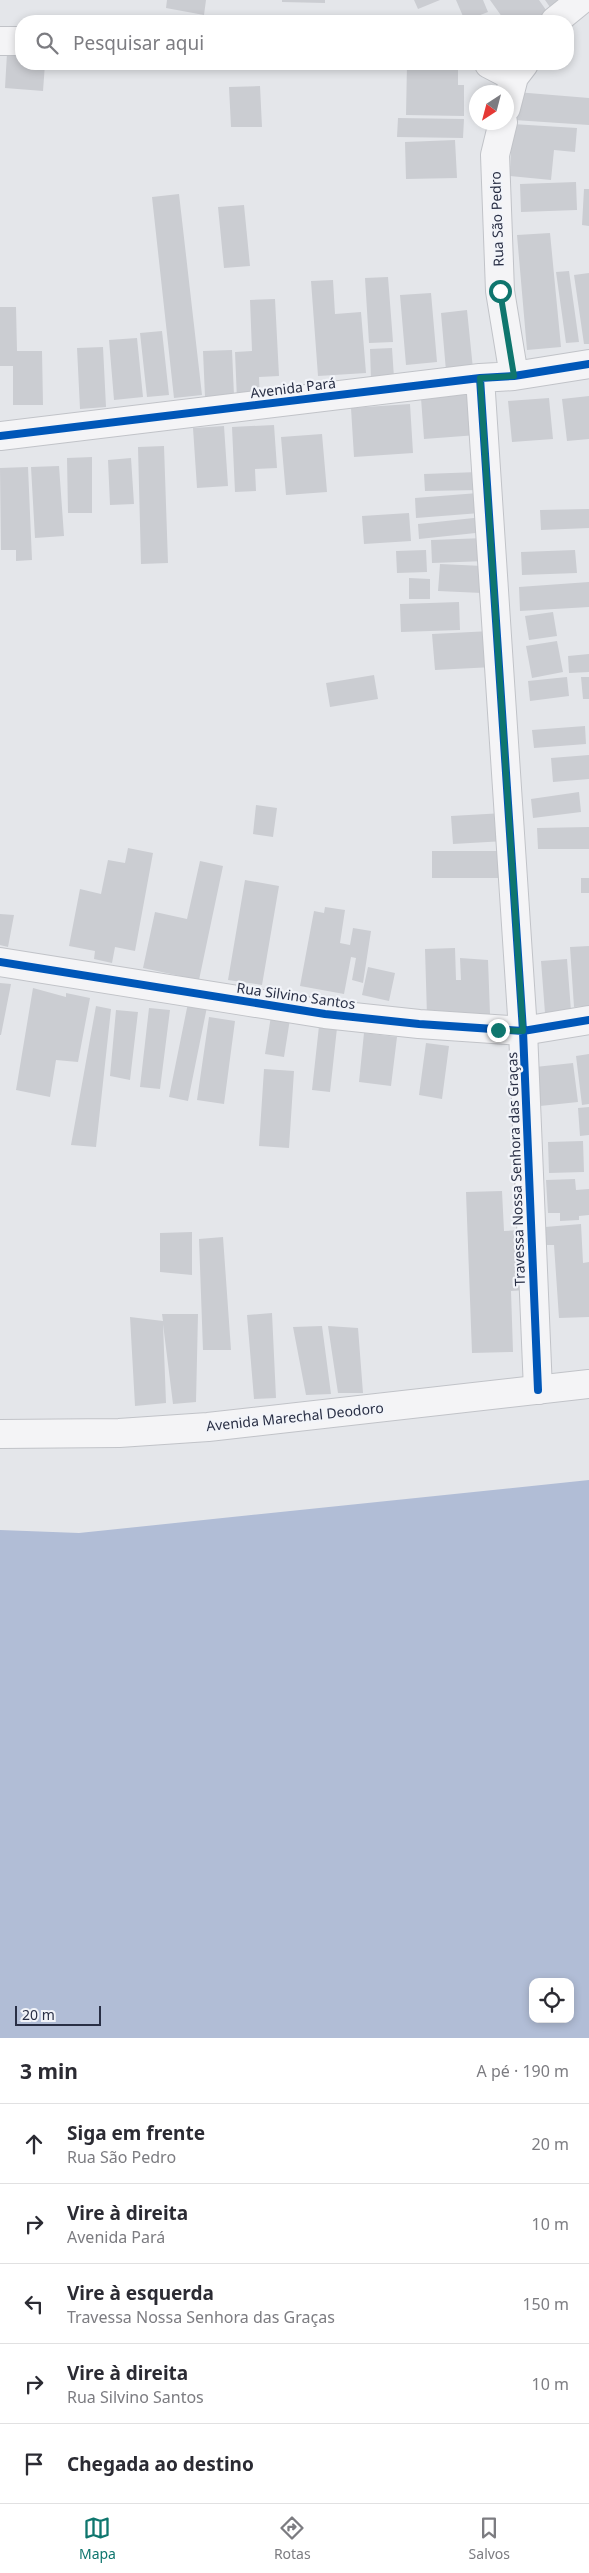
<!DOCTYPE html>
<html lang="pt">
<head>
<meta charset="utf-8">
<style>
	:root { --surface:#fff; --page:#f7f7f7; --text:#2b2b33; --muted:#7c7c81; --line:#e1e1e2; --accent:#0f766e }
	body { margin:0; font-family:"Noto Sans",sans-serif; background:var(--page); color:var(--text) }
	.controls { position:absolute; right:15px; bottom:15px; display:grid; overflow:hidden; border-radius:10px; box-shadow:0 2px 8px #0003 }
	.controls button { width:45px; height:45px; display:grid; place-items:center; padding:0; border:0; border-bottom:1px solid var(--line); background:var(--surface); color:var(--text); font:25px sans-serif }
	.compass { position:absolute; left:469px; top:85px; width:45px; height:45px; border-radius:50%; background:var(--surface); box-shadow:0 2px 8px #0003; rotate:216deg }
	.scale { position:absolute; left:15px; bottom:12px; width:86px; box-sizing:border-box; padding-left:5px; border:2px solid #292f45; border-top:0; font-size:14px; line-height:18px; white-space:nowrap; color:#292f45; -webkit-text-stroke:4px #f2f4f9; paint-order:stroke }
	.stop { position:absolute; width:15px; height:15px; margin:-11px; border:4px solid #0f766e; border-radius:50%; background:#fff }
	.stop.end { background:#0f766e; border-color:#fff; box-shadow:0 1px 5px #0008 }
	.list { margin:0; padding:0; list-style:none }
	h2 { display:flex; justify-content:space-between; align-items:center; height:65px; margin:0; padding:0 20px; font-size:21px }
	h2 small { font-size:16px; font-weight:400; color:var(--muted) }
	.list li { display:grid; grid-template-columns:32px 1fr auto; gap:15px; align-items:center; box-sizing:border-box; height:80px; padding:0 20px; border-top:1px solid var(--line) }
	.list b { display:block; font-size:19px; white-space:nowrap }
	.list p { margin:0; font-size:16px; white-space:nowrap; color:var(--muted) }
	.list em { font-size:16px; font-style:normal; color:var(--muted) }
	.icon { flex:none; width:28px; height:28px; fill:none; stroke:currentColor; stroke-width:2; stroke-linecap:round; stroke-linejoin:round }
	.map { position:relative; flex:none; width:589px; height:2038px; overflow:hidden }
	.search { position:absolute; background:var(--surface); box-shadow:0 2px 8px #0003; left:15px; right:15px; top:15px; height:55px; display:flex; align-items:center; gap:12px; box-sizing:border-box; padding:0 18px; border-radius:20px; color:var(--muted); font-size:19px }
	.sheet { height:465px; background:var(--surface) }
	nav { display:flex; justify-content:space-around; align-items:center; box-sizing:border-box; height:70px; border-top:1px solid var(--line); background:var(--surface); font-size:14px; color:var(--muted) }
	nav a { display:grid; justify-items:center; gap:2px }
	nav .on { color:var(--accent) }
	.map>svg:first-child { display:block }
	.water { fill:#b1bdd6; fill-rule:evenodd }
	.building { fill:#cbcdd2 }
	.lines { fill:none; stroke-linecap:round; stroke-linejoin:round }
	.minor-casing { stroke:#c1c3c8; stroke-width:30 }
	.tertiary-casing { stroke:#c1c3c8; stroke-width:30 }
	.minor { stroke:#f4f4f6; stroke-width:28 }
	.tertiary { stroke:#f4f4f6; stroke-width:28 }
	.cycleway-casing { stroke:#f2f4f9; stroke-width:11 }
	.cycleway { stroke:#0057b8; stroke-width:8 }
	.route { stroke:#0f766e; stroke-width:6 }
	.labels { text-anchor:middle; stroke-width:4.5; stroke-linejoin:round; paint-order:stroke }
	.street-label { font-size:14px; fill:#292f45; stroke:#f2f4f9 }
</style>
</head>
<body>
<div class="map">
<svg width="589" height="2038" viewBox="0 0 589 2038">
	<rect width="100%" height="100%" fill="#e4e6ea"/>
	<path class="water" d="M 589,1480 L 589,2038 L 0,2038 L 0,1530 L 79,1533 ZM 533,1982 L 570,1982 L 570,2019 L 533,2019 Z"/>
	<path class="building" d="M 167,0 L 206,0 L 204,15 L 166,8 Z
		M 282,0 L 325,0 L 325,3 L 282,2 Z
		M 414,0 L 440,0 L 418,9 Z
		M 456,0 L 483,0 L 488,12 L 465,21 Z
		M 490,0 L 539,0 L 553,20 L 505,21 Z
		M 545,0 L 574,0 L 554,13 Z
		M 7,53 L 21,54 L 21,64 L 45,64 L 43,91 L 5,88 Z
		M 407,64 L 458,64 L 458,85 L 464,85 L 464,116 L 406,115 Z
		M 260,86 L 262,127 L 231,127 L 229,87 Z
		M 516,92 L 589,98 L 589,125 L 514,120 Z
		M 398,118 L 464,119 L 463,138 L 397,137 Z
		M 512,124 L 577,128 L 575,152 L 554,150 L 551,180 L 510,176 Z
		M 455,140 L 457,178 L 406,179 L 405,142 Z
		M 576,182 L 577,210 L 521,212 L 520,184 Z
		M 584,189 L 589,189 L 589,226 L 582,225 Z
		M 179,194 L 202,395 L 174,398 L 152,197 Z
		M 244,205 L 250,266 L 224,268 L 218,207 Z
		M 550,233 L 561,347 L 527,350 L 517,235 Z
		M 569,271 L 579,342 L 566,343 L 556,272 Z
		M 589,273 L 589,344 L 584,344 L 574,275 Z
		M 388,277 L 393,342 L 369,343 L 365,278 Z
		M 333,280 L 335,314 L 361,312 L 366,373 L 318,376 L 311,281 Z
		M 431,293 L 437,362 L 406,365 L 400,295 Z
		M 275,299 L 279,376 L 259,377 L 260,400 L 237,400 L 235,352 L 252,351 L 250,300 Z
		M 0,307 L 16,307 L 17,351 L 42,351 L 43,405 L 13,405 L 13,366 L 0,366 Z
		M 467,310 L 473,369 L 446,371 L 441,313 Z
		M 162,331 L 169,395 L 147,397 L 140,333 Z
		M 137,338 L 143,397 L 114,400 L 109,340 Z
		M 103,347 L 106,407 L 80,409 L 77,348 Z
		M 392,348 L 394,378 L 371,379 L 370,349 Z
		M 232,350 L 234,396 L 205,397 L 203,351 Z
		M 474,394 L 477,435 L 424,439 L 421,398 Z
		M 589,396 L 589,439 L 567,441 L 562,399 Z
		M 549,398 L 553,439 L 512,442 L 508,401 Z
		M 410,404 L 413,453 L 354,457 L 351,408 Z
		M 274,425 L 277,468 L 255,469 L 256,491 L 235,492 L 232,427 Z
		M 224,426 L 228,486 L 197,488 L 193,428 Z
		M 322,434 L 327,492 L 286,495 L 281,437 Z
		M 164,446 L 168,563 L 141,564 L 138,447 Z
		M 92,457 L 92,513 L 68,513 L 67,458 Z
		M 131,458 L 134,504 L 110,505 L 108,460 Z
		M 59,466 L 64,536 L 35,538 L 31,467 Z
		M 28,467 L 32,560 L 16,561 L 16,550 L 1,550 L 0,468 Z
		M 478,472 L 479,490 L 425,491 L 424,474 Z
		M 478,493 L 480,513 L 416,518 L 415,498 Z
		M 589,509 L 589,528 L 541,530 L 540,510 Z
		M 409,513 L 411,541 L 364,544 L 362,516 Z
		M 483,517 L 485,532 L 419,539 L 418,524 Z
		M 485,538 L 486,561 L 432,563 L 431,540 Z
		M 426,550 L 427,572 L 397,573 L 396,551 Z
		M 575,550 L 577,573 L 522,575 L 521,552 Z
		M 440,564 L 483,566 L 482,593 L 438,591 Z
		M 409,578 L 430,579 L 430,599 L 409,599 Z
		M 589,582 L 589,607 L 520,611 L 519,587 Z
		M 459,602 L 460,630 L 401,632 L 400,604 Z
		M 553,612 L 557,636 L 529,640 L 525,616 Z
		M 491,631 L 493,667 L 435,670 L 432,634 Z
		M 557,641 L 563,672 L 532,678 L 526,646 Z
		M 589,654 L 589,672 L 569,673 L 568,656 Z
		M 374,675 L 378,699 L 330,707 L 326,683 Z
		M 567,677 L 569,696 L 530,701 L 528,681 Z
		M 581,677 L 589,677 L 589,699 L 583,699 Z
		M 585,726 L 586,744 L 534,748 L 532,730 Z
		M 589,755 L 589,779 L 553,782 L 551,758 Z
		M 579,792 L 581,812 L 533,818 L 531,799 Z
		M 256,805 L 277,808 L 273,837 L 253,834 Z
		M 504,813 L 505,841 L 453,844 L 451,816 Z
		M 589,827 L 589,849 L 538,849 L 537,828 Z
		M 128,848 L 153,853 L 135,951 L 115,947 L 112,963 L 94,959 L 95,951 L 69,946 L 80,889 L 101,894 L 108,860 L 125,863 Z
		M 432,851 L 501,851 L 501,878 L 432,878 Z
		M 200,861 L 223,866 L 199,980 L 143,968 L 155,912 L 187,919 Z
		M 581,878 L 589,878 L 589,893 L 581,893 Z
		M 245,880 L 279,886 L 262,985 L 228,980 Z
		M 325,907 L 345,910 L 340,943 L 350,945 L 353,928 L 371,931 L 363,983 L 352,980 L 356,958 L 351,957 L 344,994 L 300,986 L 314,911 L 324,913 Z
		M 0,914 L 14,915 L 8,947 L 0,945 Z
		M 589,946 L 589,1006 L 574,1007 L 570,947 Z
		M 455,948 L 456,980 L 461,980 L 460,958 L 488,960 L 490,1014 L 427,1016 L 425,949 Z
		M 567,959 L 571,1011 L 545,1013 L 541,961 Z
		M 368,967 L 395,973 L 389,1001 L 362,995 Z
		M 0,983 L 11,984 L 1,1035 L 0,1035 Z
		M 33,988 L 66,997 L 66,993 L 90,998 L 78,1062 L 56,1060 L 50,1097 L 16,1090 Z
		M 188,1003 L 207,1007 L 188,1101 L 169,1097 Z
		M 96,1006 L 111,1009 L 96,1147 L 71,1145 Z
		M 149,1008 L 170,1010 L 160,1089 L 140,1087 Z
		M 116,1010 L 138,1012 L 130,1080 L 110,1076 Z
		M 271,1016 L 290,1019 L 284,1057 L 265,1054 Z
		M 209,1017 L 235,1021 L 224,1104 L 197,1100 Z
		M 319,1026 L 337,1028 L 330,1092 L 312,1090 Z
		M 364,1033 L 397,1037 L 391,1086 L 359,1082 Z
		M 426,1043 L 449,1046 L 442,1099 L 419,1095 Z
		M 589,1054 L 589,1104 L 582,1105 L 576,1056 Z
		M 573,1063 L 578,1102 L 540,1106 L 535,1067 Z
		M 264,1069 L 294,1071 L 289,1148 L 259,1146 Z
		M 589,1107 L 589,1135 L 580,1136 L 578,1108 Z
		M 583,1141 L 584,1172 L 549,1173 L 548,1142 Z
		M 575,1179 L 576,1190 L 589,1189 L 589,1215 L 579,1216 L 579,1220 L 560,1221 L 560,1213 L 548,1213 L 546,1180 Z
		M 502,1191 L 504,1231 L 523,1230 L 525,1290 L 511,1291 L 513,1352 L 472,1353 L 466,1192 Z
		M 581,1224 L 583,1263 L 589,1262 L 589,1317 L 559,1318 L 554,1245 L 546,1245 L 545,1227 Z
		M 192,1232 L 192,1275 L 160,1272 L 160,1233 Z
		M 223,1237 L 231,1350 L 203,1350 L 199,1239 Z
		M 272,1313 L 276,1398 L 254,1399 L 247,1315 Z
		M 162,1314 L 198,1314 L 196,1402 L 173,1404 L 163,1324 L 166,1403 L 135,1406 L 130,1317 L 163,1321 Z
		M 322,1326 L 331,1394 L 306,1395 L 293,1327 Z
		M 328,1326 L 358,1328 L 363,1393 L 338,1393 Z"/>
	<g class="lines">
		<defs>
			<path id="minor" d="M 555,21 L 581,0
				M 0,41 L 21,41
				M 489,64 L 514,77
				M 506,108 L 514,77 L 524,64
				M 503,122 L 495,155 L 500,291 L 514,376
				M 480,378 L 523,1031 L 538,1390
				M 0,436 L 480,378 L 514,376 L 589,364"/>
			<path id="tertiary" d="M 0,962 L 325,1014 L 419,1024 L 523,1031 L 589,1020
				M 0,1434 L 119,1433 L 208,1427 L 589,1384"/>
		</defs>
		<use href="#minor" class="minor-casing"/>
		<use href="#tertiary" class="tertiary-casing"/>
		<use href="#minor" class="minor"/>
		<use href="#tertiary" class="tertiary"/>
		<defs>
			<path id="cycleway" d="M 480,378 L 523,1031 L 538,1390
				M 0,436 L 480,378 L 514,376 L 589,364
				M 0,962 L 325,1014 L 419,1024 L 523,1031 L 589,1020"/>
		</defs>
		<use href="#cycleway" class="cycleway-casing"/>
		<use href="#cycleway" class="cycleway"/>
	</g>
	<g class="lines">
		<path class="route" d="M 498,1030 L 523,1031 L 480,378 L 514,376 L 500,291"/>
	</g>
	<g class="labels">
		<g class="street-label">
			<text transform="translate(497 219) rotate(-92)" y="5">Rua São Pedro</text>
			<text transform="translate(293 388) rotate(-7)" y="5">Avenida Pará</text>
			<text transform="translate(296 996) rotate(8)" y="5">Rua Silvino Santos</text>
			<text transform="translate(516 1169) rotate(-92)" y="5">Travessa Nossa Senhora das Graças</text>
			<text transform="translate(295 1417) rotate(-6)" y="5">Avenida Marechal Deodoro</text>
		</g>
	</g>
</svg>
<div class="controls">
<button><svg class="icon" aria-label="locate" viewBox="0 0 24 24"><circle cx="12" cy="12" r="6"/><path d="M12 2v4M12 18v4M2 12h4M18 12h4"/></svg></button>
</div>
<svg class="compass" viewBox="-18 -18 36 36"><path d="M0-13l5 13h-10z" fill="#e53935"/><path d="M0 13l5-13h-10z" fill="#7c7c81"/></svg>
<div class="scale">20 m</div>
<div class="stop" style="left:500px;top:291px"></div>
<div class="stop end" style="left:498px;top:1030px"></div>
<div class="search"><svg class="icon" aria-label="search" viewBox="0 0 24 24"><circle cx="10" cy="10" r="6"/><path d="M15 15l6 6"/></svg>Pesquisar aqui</div>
</div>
<section class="sheet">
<h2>3 min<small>A pé · 190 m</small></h2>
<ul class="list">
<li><svg class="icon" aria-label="ahead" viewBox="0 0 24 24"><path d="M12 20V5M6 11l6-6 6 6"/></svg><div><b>Siga em frente</b><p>Rua São Pedro</p></div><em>20 m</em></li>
<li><svg class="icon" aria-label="right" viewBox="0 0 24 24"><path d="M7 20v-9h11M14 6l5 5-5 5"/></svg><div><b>Vire à direita</b><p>Avenida Pará</p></div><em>10 m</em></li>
<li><svg class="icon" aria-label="left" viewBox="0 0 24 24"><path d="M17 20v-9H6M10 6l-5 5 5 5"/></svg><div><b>Vire à esquerda</b><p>Travessa Nossa Senhora das Graças</p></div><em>150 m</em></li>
<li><svg class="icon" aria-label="right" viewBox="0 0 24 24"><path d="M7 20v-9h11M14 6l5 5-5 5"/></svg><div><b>Vire à direita</b><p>Rua Silvino Santos</p></div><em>10 m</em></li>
<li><svg class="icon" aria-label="arrive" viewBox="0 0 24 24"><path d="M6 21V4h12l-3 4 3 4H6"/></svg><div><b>Chegada ao destino</b></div></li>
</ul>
</section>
<nav>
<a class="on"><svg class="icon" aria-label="map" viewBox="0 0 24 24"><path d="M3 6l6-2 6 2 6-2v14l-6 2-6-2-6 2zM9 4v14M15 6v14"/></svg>Mapa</a>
<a><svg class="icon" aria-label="directions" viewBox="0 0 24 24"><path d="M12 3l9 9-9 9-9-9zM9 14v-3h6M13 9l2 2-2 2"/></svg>Rotas</a>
<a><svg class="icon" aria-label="saved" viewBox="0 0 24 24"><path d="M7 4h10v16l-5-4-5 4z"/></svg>Salvos</a>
</nav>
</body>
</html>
